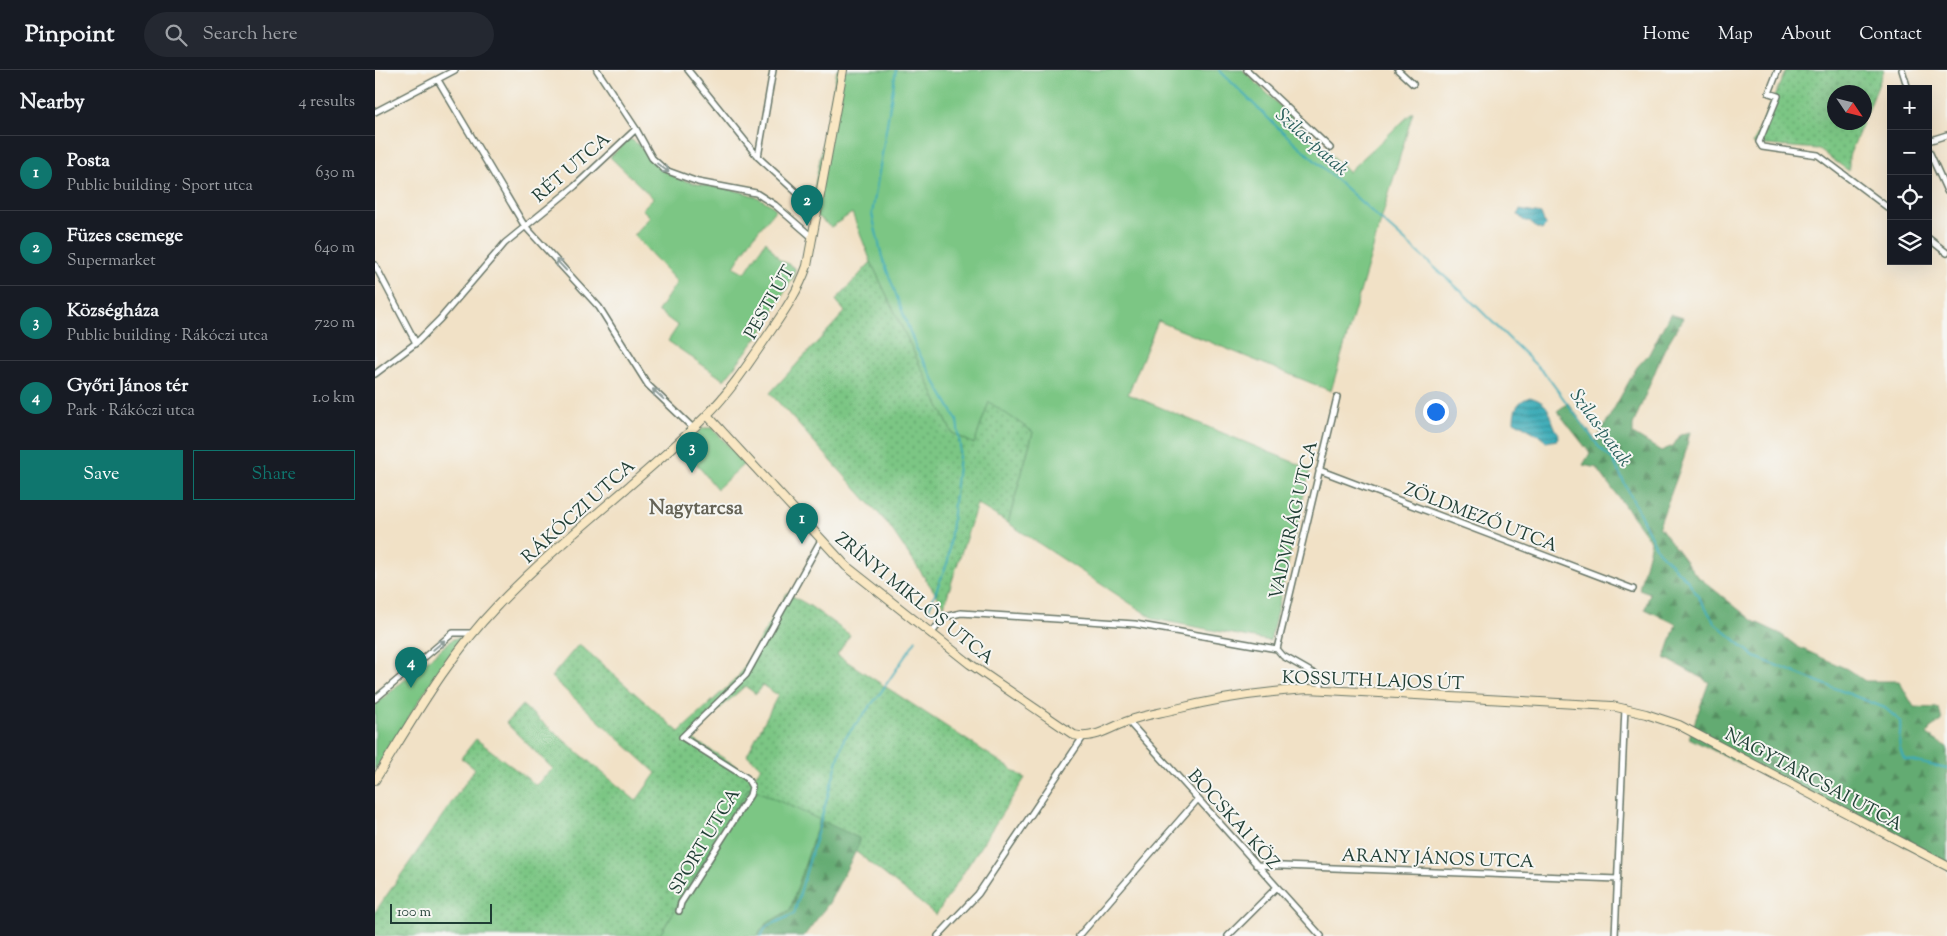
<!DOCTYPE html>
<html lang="en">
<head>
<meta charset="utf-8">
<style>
	:root { --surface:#171b24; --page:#242831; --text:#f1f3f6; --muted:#9ea1a6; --line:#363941; --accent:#0f766e }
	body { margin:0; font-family:"Sorts Mill Goudy",serif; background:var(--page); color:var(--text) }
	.controls { position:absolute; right:15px; top:15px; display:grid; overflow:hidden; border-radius:0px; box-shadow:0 5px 20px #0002 }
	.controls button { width:45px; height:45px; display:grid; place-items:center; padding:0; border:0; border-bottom:1px solid var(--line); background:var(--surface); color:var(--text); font:25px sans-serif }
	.compass { position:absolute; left:1452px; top:15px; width:45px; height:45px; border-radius:50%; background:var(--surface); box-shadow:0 5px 20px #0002; rotate:125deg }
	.scale { position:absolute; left:15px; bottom:12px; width:102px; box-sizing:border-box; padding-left:5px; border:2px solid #1f3d34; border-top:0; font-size:14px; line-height:18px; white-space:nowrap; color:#1f3d34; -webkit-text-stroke:4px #f6f6f2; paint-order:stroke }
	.you { position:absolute; left:1060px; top:341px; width:18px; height:18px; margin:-12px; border:4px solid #fff; border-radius:50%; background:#1a73e8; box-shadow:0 0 0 8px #1a73e833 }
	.badge { display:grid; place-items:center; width:32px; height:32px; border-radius:50%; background:var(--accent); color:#fff; font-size:16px; font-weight:700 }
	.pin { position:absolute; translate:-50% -41px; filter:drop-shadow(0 1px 2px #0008) }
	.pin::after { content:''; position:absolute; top:26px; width:18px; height:15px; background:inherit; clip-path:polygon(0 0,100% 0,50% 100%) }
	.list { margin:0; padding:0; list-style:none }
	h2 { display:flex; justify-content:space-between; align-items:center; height:65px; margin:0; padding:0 20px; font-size:21px }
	h2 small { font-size:16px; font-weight:400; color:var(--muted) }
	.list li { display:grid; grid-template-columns:32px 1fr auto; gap:15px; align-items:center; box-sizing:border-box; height:75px; padding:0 20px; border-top:1px solid var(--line) }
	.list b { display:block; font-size:19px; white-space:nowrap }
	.list p { margin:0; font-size:16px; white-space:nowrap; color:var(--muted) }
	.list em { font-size:16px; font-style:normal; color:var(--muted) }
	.actions { display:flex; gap:10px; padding:15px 20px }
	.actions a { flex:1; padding:11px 0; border:1px solid var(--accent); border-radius:0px; text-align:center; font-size:18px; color:var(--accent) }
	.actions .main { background:var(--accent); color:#fff }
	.icon { flex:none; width:28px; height:28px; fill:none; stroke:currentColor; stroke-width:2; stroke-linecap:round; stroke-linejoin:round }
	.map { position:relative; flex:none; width:1572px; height:866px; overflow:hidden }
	header { display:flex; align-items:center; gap:30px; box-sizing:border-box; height:70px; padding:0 25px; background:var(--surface); border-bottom:1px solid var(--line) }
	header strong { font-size:24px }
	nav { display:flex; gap:28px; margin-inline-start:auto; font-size:18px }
	.search { width:350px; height:45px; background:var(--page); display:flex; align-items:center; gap:12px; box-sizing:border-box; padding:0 18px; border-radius:28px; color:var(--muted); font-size:19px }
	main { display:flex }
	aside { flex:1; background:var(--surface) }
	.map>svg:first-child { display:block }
	.green { fill:#7bc684; stroke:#4d825c }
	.forest { fill:url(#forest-firs); stroke:#427453 }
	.garden { fill:url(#garden-dots); stroke:#4d825c; fill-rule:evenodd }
	.water { fill:url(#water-rules); stroke:#2d7476 }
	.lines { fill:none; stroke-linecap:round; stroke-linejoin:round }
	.stream { stroke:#3babb7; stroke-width:2 }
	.minor-casing { stroke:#687667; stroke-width:8 }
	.secondary-casing { stroke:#687667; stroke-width:10 }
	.minor { stroke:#fff; stroke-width:5 }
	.secondary { stroke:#f9e7c3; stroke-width:8 }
	.oneway { stroke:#8f9e9a }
	.labels { text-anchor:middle; stroke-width:4; stroke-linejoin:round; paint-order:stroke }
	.street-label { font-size:18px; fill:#1f3d34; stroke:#f6f6f2 }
	.water-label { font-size:19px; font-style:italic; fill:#275e5b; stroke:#f6f6f2 }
	.quarter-label { font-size:20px; font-weight:bold; fill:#656356; stroke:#f6f6f2 }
</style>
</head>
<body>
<header>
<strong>Pinpoint</strong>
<div class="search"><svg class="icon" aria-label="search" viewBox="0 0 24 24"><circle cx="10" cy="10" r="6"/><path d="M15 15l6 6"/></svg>Search here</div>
<nav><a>Home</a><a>Map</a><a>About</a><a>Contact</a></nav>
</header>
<main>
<aside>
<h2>Nearby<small>4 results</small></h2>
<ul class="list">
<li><span class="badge">1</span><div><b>Posta</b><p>Public building · Sport utca</p></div><em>630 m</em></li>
<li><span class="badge">2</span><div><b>Füzes csemege</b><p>Supermarket</p></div><em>640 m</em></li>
<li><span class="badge">3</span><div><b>Községháza</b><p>Public building · Rákóczi utca</p></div><em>720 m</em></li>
<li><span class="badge">4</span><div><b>Győri János tér</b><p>Park · Rákóczi utca</p></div><em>1.0 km</em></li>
</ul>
<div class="actions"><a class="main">Save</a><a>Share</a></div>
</aside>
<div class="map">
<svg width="1572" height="866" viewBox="0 0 1572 866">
	<defs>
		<pattern id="forest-firs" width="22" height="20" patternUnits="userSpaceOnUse" patternTransform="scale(1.25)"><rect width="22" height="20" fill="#64ab72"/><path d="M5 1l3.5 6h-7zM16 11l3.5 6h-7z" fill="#528c5e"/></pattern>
		<pattern id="garden-dots" width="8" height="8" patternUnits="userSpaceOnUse" patternTransform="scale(1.25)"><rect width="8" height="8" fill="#7bc684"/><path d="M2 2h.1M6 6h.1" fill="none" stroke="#64a26d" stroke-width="1.8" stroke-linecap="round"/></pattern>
		<pattern id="water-rules" width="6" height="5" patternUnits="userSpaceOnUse" patternTransform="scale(1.25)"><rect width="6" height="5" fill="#3babb7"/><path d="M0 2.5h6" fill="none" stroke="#318c96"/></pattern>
	</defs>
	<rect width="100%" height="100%" fill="#f6f6f2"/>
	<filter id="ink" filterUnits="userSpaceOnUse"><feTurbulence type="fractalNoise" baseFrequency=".02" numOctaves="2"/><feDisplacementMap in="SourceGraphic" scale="10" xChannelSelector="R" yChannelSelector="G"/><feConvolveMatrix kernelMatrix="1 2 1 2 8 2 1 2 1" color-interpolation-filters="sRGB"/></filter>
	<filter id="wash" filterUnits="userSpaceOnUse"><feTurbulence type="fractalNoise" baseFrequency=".0096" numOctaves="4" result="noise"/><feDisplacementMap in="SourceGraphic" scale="20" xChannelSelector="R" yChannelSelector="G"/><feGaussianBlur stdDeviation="1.12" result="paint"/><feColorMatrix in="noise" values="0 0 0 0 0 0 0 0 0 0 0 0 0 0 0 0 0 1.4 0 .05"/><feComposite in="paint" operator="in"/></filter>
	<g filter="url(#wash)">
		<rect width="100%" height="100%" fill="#f1e1c6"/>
		<path class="green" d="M 462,0 L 868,0 L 973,102 L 1038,42 L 956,321 L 783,251 L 753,324 L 935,399 L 895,571 L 779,549 L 633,453 L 658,362 L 614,333 L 599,374 L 577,363 L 496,192 L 477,143 L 456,157 L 435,141 Z
			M 254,69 C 267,73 281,98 298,106 C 332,122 371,113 401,139 L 375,171 L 359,197 L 370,203 L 391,171 L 404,189 L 420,198 L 419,206 L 385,264 L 349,310 L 293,271 L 303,256 L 283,241 L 302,212 L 259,165 L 275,147 L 267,139 L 278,128 L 235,87 Z
			M 328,358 L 337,358 L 370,393 L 342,419 L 307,376 Z
			M 84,568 L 87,570 L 63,601 L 0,700 L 0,635 L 78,569 Z
			M 374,717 L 445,749 L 415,840 L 391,854 L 382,866 L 284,866 Z"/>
		<path class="forest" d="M 1295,244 L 1308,248 L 1289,280 L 1258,355 L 1258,364 L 1286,381 L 1298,376 L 1306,364 L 1315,362 L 1309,388 L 1284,456 L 1321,505 L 1378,551 L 1404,563 L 1423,577 L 1472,599 L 1490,611 L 1524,611 L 1539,637 L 1564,638 L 1567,651 L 1555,658 L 1552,665 L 1572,677 L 1572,797 L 1395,706 L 1359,691 L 1314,668 L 1334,612 L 1290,588 L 1301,554 L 1270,539 L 1275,523 L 1264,519 L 1276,472 L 1222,398 L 1208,395 L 1215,383 L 1182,341 L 1193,333 L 1221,371 L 1262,297 L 1274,284 Z
			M 445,749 L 484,768 L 484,775 L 454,833 L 429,866 L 382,866 L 391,854 L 415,840 Z"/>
		<path class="garden" d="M 1411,0 L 1509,0 L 1490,49 L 1490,22 L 1460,22 L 1460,52 L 1488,53 L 1474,86 L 1474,101 L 1443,79 L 1378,74 Z
			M 496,192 L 577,363 L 599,374 L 614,332 L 658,362 L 633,453 L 602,434 L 569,536 L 513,454 L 395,323 L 470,242 L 461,230 Z
			M 412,523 L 435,536 L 475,565 L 462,585 L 650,708 L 561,845 L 480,781 L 484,775 L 484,768 L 374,717 L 284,866 L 0,866 L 0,842 L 100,699 L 86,688 L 101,669 L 161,715 L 178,699 L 131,653 L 147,635 L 261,731 L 281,703 L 176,607 L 204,574 L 304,662 L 363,607 ZM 387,615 L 403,625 L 372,685 L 386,697 L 379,707 L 316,668 L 323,658 L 370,616 L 381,624 Z"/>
		<path class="water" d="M 1145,140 L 1166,144 L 1169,152 L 1172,155 L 1167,160 L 1159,156 L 1155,151 L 1149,151 L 1143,145 Z
			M 1155,327 C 1180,334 1173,350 1184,364 L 1182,370 L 1171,372 L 1167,367 L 1139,351 C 1139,338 1143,331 1155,327 Z"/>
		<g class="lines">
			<path class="stream" d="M 521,0 L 497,144 L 507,187 L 541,278 L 582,350 L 585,376 L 573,491 L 553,541
				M 844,0 L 899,54 L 1087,222 L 1172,306 L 1224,377 L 1238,390 L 1283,481 L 1314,512 L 1340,553 L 1380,587 L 1510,638 L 1525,651 C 1527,670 1520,669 1529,689 L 1572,699
				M 386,866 L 391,857 L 419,844 L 469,669 L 504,625 L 541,570"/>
		</g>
	</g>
	<g filter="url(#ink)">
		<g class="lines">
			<defs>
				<path id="minor" d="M 222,0 L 261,59 L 277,88 L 290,100 L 323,112 L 381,123 L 400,135 L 438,168
					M 313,0 L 383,87 L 443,142
					M 872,0 L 955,78
					M 1023,0 L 1038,14
					M 1403,0 L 1394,23 L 1403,26 L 1384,72 L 1387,77 L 1443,85 L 1516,140
					M 1527,0 L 1533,19
					M 63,10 L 149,155 L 224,237 L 273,315 L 318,358
					M 0,42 L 80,0
					M 1553,71 L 1572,65
					M 1553,79 L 1572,121
					M 383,87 L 398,0
					M 1553,168 L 1572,183
					M 0,195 L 41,273
					M 0,304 L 41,273 L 65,249 L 130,173 L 200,116 L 261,59
					M 944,400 L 1258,519
					M 556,564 L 569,547 L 586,543 L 760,554 L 902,579 L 908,586 L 943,606 L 946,611 L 946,620
					M 902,579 L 962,327
					M 0,629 L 78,563 L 98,563
					M 753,651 L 946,866
					M 881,795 L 1243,809
					M 304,841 L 306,833 L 375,725 L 377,717 L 372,708 L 307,667 L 371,605 L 446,470
					M 563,866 L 603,824 L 708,667
					M 704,866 L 822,730
					M 853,866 L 902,817
					M 1240,866 L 1250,638"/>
				<path id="secondary" d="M 332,345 L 471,496 L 595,594 L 699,665 C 719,670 734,658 753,651 C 768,645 785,643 801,639 C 844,628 888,622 933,619 L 1237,636 L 1271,644 L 1304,655 L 1572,796
					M 0,710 C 37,651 72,588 121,537 C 186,468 264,413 331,346 C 355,322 374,293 393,265 C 408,243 423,222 432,196 L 468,0"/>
			</defs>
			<use href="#minor" class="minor-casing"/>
			<use href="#secondary" class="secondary-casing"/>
			<use href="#minor" class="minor"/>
			<use href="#secondary" class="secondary"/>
		</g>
		<defs><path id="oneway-shaft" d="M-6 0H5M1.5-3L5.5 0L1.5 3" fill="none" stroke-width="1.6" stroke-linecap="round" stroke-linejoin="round" transform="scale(1.25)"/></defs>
		<g class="oneway">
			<use href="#oneway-shaft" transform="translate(288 98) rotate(37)"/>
			<use href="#oneway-shaft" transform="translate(186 195) rotate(-133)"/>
			<use href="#oneway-shaft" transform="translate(283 324) rotate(-137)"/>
			<use href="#oneway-shaft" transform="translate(64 575) rotate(-40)"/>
		</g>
	</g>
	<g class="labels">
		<g class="street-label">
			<text transform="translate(196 97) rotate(-41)" y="6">RÉT UTCA</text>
			<text transform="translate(394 232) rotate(-60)" y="6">PESTI ÚT</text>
			<text transform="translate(203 441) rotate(-42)" y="6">RÁKÓCZI UTCA</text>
			<text transform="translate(1106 447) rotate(21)" y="6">ZÖLDMEZŐ UTCA</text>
			<text transform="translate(918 450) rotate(-77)" y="6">VADVIRÁG UTCA</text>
			<text transform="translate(540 528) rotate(39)" y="6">ZRÍNYI MIKLÓS UTCA</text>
			<text transform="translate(998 610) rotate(2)" y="6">KOSSUTH LAJOS ÚT</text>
			<text transform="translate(1439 709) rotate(28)" y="6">NAGYTARCSAI UTCA</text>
			<text transform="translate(859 749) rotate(48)" y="6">BOCSKAI KÖZ</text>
			<text transform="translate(329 771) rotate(-59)" y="6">SPORT UTCA</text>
			<text transform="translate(1063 788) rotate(2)" y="6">ARANY JÁNOS UTCA</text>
		</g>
		<g class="water-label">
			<text transform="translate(938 71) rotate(42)" y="7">Szilas-patak</text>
			<text transform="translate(1227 357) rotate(54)" y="7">Szilas-patak</text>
		</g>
		<g class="quarter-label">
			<text x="321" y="444">Nagytarcsa</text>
		</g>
	</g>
</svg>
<div class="controls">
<button>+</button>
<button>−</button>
<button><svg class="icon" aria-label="locate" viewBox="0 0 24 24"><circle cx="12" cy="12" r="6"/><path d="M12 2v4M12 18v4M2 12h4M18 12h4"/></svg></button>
<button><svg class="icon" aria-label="layers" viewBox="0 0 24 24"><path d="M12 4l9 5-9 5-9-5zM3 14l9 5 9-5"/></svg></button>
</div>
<svg class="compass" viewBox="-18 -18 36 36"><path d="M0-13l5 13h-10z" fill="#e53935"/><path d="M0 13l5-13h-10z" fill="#9ea1a6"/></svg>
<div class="scale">100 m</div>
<div class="you"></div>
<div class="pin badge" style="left:427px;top:474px">1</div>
<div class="pin badge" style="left:432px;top:156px">2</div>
<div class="pin badge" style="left:317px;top:403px">3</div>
<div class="pin badge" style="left:36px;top:618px">4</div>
</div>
</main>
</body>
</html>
